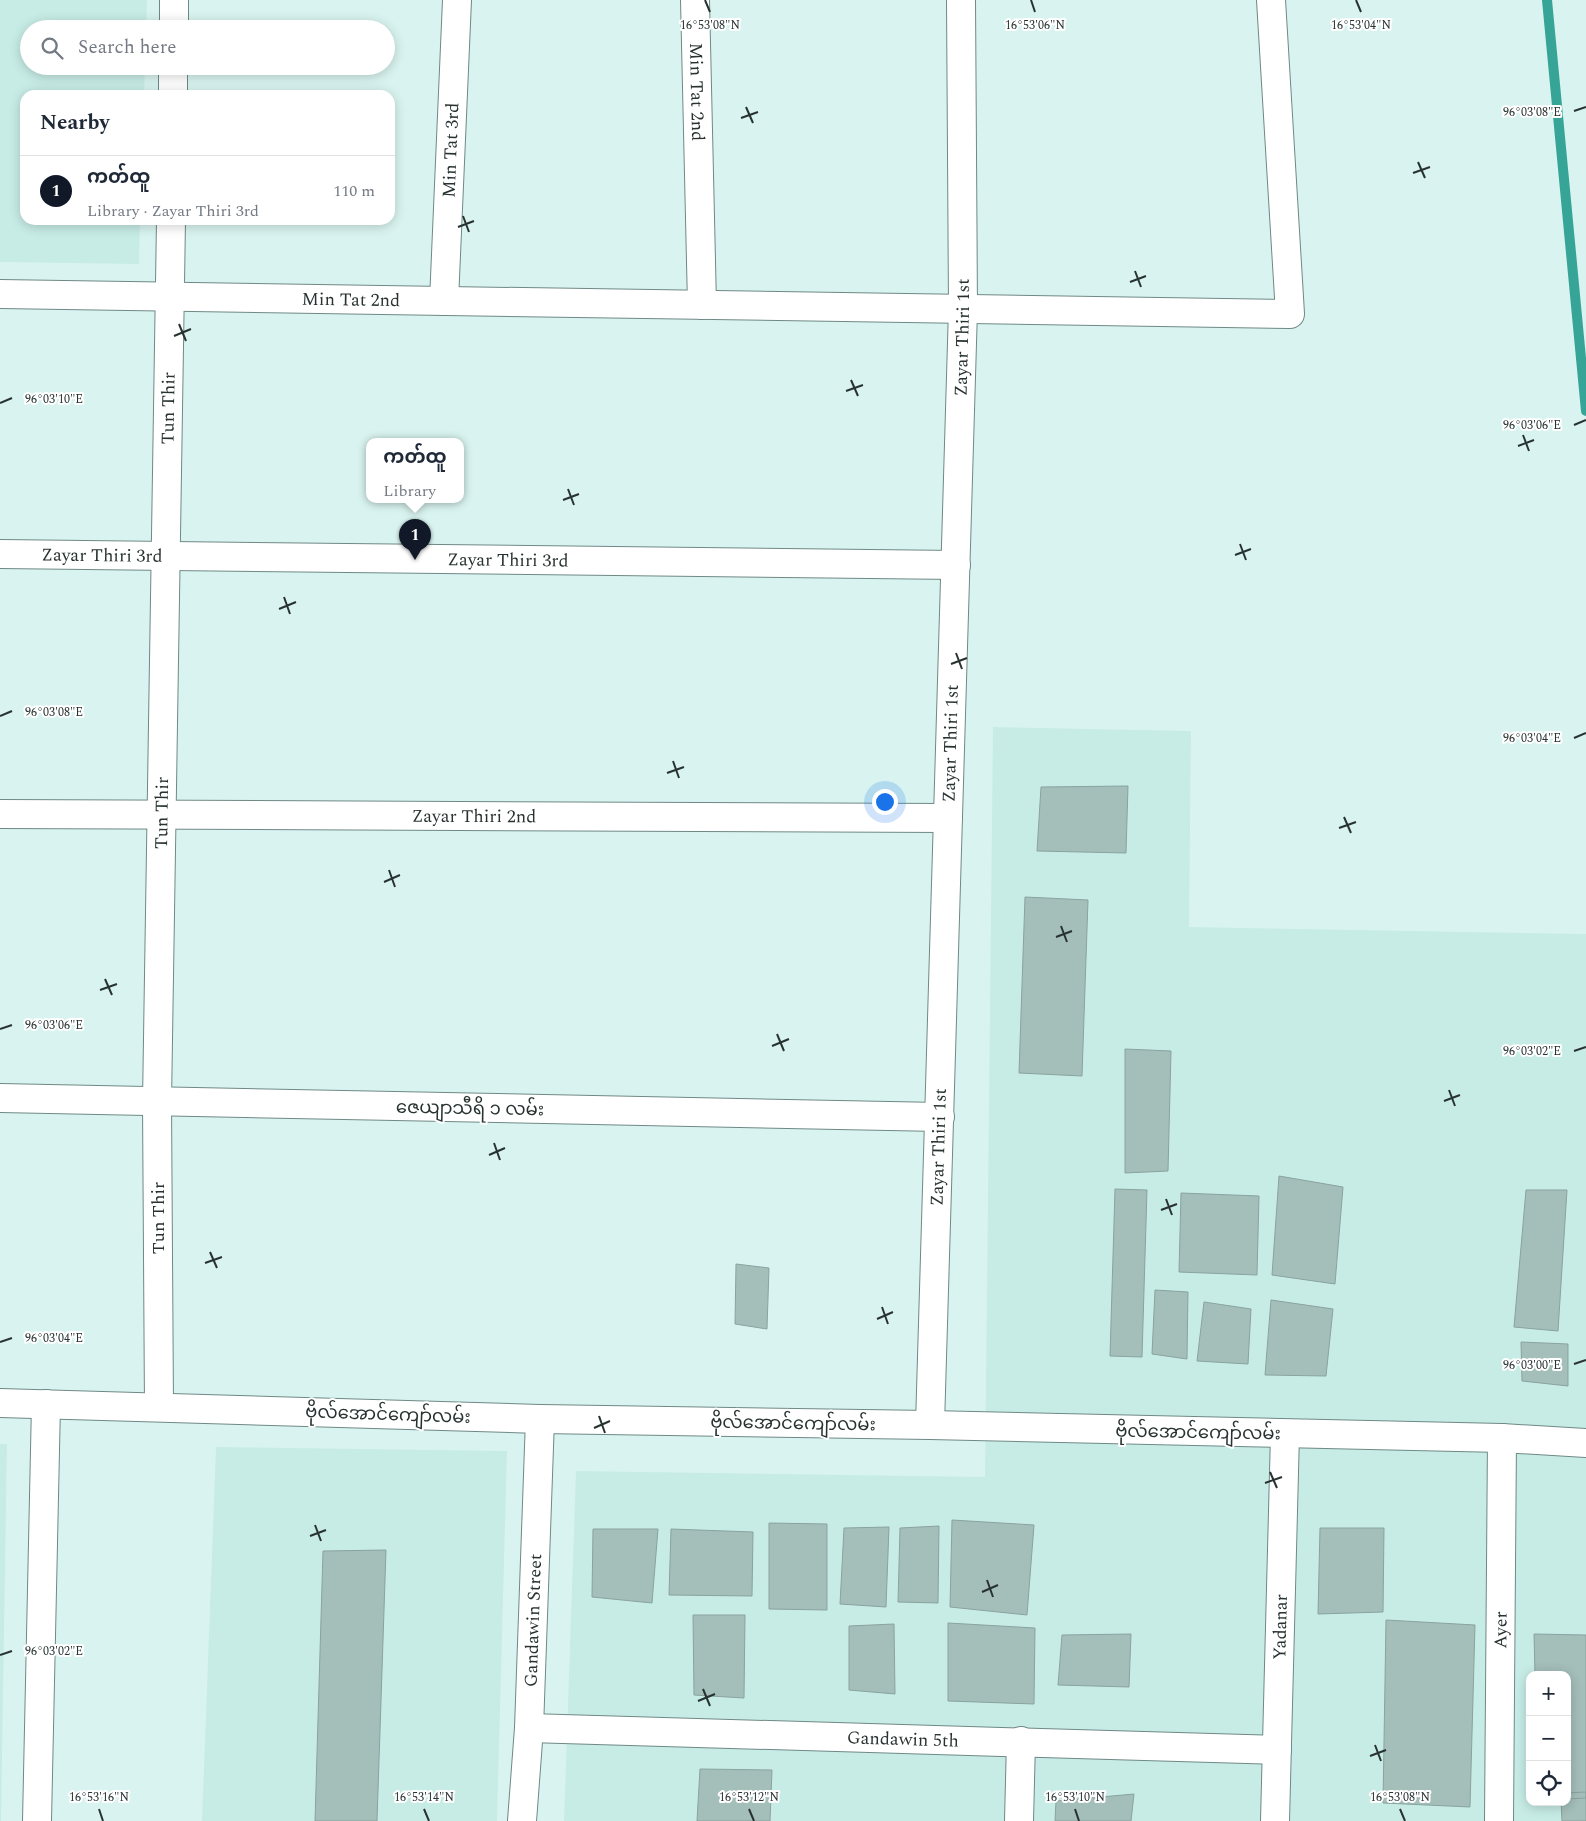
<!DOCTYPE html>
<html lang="en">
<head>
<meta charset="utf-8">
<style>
	:root { --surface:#fff; --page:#f6f6f7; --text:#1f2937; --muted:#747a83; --line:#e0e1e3; --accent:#111827 }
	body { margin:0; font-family:Spectral,"Noto Sans Myanmar",serif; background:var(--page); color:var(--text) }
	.controls { position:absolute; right:15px; bottom:15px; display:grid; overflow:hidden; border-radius:10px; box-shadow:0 2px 12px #0003 }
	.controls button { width:45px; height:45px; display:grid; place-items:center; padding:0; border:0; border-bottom:1px solid var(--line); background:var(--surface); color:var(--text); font:25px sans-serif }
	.you { position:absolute; left:884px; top:801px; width:18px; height:18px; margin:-12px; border:4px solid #fff; border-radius:50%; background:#1a73e8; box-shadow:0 0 0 8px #1a73e833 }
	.badge { display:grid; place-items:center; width:32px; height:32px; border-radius:50%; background:var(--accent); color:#fff; font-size:16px; font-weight:700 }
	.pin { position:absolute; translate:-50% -41px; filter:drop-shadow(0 1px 2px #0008) }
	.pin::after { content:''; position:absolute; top:26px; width:18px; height:15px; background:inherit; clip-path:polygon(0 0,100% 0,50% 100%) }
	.popup { position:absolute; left:366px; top:438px; width:98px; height:65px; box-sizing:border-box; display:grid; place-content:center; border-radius:10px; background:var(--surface); filter:drop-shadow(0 1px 4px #0005); font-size:16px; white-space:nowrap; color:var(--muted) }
	.popup b { font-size:19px; color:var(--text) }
	.popup::after { content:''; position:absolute; left:50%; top:100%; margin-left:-10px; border:10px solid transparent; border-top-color:var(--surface) }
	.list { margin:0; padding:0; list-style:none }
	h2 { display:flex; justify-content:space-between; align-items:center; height:65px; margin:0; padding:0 20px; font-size:21px }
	h2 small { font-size:16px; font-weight:400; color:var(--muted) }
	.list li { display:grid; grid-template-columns:32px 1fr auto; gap:15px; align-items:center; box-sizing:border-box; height:70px; padding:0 20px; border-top:1px solid var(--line) }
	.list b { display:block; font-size:19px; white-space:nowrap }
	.list p { margin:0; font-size:16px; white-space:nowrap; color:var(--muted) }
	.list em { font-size:16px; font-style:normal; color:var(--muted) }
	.icon { flex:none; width:28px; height:28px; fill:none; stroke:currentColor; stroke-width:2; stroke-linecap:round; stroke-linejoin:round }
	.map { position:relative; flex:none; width:1586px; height:1821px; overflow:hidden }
	.search { position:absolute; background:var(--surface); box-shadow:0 2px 12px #0003; left:20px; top:20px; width:375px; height:55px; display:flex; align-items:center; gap:12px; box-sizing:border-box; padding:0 18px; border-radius:28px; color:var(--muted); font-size:19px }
	.panel { position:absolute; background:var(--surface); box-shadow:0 2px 12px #0003; left:20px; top:90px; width:375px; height:135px; border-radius:15px }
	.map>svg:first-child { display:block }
	.built { fill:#c7ece6; fill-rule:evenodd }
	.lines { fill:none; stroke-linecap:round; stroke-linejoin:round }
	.stream { stroke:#37a498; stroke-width:10 }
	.building { fill:#a4beba; stroke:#89a39f }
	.street-casing { stroke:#6f8985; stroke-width:30 }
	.secondary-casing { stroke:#6f8985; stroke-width:30 }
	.street { stroke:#fff; stroke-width:28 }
	.secondary { stroke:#fff; stroke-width:28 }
	.ticks { fill:none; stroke:#283331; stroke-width:2 }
	.labels { text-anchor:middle; stroke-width:4; stroke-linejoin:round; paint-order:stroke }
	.street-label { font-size:18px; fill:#283331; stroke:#fff }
	.ticks-label { font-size:12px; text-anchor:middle; fill:#283331; stroke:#fff; stroke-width:4; stroke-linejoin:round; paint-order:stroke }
</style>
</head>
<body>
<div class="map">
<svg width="1586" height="1821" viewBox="0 0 1586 1821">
	<rect width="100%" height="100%" fill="#d9f4f0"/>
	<path class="built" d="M 0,0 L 147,0 L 146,29 L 29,29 L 29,66 L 145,66 L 144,95 L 25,95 L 25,220 L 140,220 L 139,264 L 0,262 Z
		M 993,727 L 1191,731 L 1189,927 L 1586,934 L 1586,1821 L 564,1821 L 576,1471 L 985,1477 ZM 1530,1675 L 1567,1675 L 1567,1802 L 1530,1802 Z
		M 0,1444 L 7,1444 L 1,1821 L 0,1821 Z
		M 216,1447 L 507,1451 L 497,1821 L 202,1821 Z"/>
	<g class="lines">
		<path class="stream" d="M 1547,0 L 1586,411"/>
	</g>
	<path class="building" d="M 1128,786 L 1126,853 L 1037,851 L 1041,787 Z
		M 1025,897 L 1088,900 L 1082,1076 L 1019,1073 Z
		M 1125,1049 L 1171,1051 L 1168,1171 L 1125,1173 Z
		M 1279,1176 L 1343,1187 L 1335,1284 L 1272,1275 Z
		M 1115,1189 L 1147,1190 L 1142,1357 L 1110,1356 Z
		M 1526,1190 L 1567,1190 L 1558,1331 L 1514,1327 Z
		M 1181,1193 L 1259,1196 L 1257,1275 L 1179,1272 Z
		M 736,1264 L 769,1268 L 767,1329 L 735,1324 Z
		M 1155,1290 L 1188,1292 L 1187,1359 L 1152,1354 Z
		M 1271,1300 L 1333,1309 L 1326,1376 L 1265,1375 Z
		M 1204,1302 L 1251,1309 L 1248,1364 L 1197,1361 Z
		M 1521,1342 L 1568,1344 L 1568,1386 L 1522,1381 Z
		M 952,1520 L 1034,1525 L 1027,1615 L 950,1607 Z
		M 769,1523 L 827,1524 L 827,1610 L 769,1609 Z
		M 939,1526 L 938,1603 L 898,1602 L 900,1528 Z
		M 889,1527 L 886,1607 L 840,1604 L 844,1528 Z
		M 1320,1528 L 1384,1528 L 1383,1612 L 1318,1614 Z
		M 593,1529 L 658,1529 L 652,1603 L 592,1597 Z
		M 671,1529 L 753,1532 L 752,1596 L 669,1595 Z
		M 386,1550 L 377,1821 L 315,1821 L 323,1551 Z
		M 693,1615 L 745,1615 L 744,1698 L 694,1695 Z
		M 1386,1620 L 1475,1625 L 1470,1807 L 1383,1803 Z
		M 948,1623 L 1035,1628 L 1034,1704 L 948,1701 Z
		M 894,1624 L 895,1694 L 849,1690 L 849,1626 Z
		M 1131,1634 L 1129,1687 L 1058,1685 L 1062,1635 Z
		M 1534,1634 L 1586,1635 L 1586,1798 L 1567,1799 L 1567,1675 L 1535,1675 Z
		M 700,1769 L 772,1770 L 770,1821 L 697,1821 Z
		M 1586,1792 L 1586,1821 L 1562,1821 L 1561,1802 L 1567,1802 L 1567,1793 Z
		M 1134,1794 L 1131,1821 L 1055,1821 L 1056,1801 Z"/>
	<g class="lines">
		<defs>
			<g id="street">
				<path id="s1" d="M 695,0 L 702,305"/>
				<path d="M 174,29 L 174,0"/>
				<path d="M 173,95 L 173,66"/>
				<path id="s2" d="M 0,294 L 1290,314 L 1271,0"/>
				<path id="s3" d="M 444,301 L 457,0"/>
				<path id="s4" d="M 0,554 L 956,565"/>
				<path id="s5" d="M 0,814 L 948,818"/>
				<path d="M 0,1098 L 940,1117"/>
				<path id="s6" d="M 159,1407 L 157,1102 L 171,220"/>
				<path id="s7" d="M 930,1425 L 963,309 L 961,0"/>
				<path id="s8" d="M 529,1728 L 1277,1750"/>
				<path d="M 37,1821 L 46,1404"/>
				<path id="s9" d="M 522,1821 L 529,1728 L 540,1419"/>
				<path d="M 1019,1821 L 1021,1741"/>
				<path id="s10" d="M 1275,1821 L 1285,1434"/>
				<path id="s11" d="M 1499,1821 L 1502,1438"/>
			</g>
			<path id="secondary" d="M 0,1403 L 540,1419 L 930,1425 L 1502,1438 L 1586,1443"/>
		</defs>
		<use href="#street" class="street-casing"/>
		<use href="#secondary" class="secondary-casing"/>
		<use href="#street" class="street"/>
		<use href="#secondary" class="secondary"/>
	</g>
	<path class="ticks" d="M 705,0 L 710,12M 1031,0 L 1035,12M 1356,0 L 1361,12M 746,107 L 753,123M 1574,111 L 1586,107M 741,118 L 758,112M 1418,162 L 1425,178M 1413,173 L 1430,167M 463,216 L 469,232M 458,227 L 474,221M 1135,271 L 1141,287M 1130,282 L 1146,276M 179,324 L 186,341M 174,336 L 191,329M 851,380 L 858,396M 846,391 L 863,385M 0,403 L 12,398M 1574,425 L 1586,420M 1523,435 L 1529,451M 1518,446 L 1534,440M 568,489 L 574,505M 563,500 L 579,494M 1240,544 L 1246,560M 1235,555 L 1251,549M 284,597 L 290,614M 279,609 L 296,602M 956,653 L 962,669M 951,664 L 967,658M 0,716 L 12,711M 1574,738 L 1586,733M 673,761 L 679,778M 667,773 L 684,767M 1344,817 L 1351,833M 1339,828 L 1356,822M 389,870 L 395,887M 384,882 L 400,875M 1061,926 L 1067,942M 1056,937 L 1072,931M 105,979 L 112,995M 100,990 L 117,984M 0,1029 L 12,1025M 777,1034 L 784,1051M 772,1046 L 789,1039M 1574,1051 L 1586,1047M 1449,1090 L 1455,1106M 1444,1101 L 1460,1095M 494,1143 L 500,1160M 489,1155 L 505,1148M 1166,1199 L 1172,1215M 1161,1210 L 1177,1204M 210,1252 L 217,1268M 205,1263 L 222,1257M 882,1307 L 888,1324M 877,1319 L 893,1312M 0,1342 L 12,1338M 1574,1364 L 1586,1360M 599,1416 L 605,1433M 594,1428 L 610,1421M 1270,1472 L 1277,1488M 1265,1483 L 1282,1477M 315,1525 L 321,1541M 310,1536 L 326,1530M 987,1580 L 993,1597M 982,1592 L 998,1585M 0,1655 L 12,1651M 703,1689 L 710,1706M 698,1701 L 715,1694M 1375,1745 L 1381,1761M 1370,1756 L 1386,1750M 99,1809 L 103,1821M 424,1809 L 429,1821M 749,1809 L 754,1821M 1075,1809 L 1079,1821M 1400,1809 L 1405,1821"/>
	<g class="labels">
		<g class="street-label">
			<text dy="6" stroke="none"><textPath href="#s1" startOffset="92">Min Tat 2nd</textPath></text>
			<text dy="6" stroke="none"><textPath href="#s3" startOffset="151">Min Tat 3rd</textPath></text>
			<text dy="6" stroke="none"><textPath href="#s2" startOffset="351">Min Tat 2nd</textPath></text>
			<text dy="6" stroke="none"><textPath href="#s7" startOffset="1088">Zayar Thiri 1st</textPath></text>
			<text dy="6" stroke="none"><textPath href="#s6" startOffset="999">Tun Thir</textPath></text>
			<text dy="6" stroke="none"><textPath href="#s4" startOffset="102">Zayar Thiri 3rd</textPath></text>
			<text dy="6" stroke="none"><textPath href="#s4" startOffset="508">Zayar Thiri 3rd</textPath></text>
			<text dy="6" stroke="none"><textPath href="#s7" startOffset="682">Zayar Thiri 1st</textPath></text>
			<text dy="6" stroke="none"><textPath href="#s6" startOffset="594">Tun Thir</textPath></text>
			<text dy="6" stroke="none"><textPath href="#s5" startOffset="474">Zayar Thiri 2nd</textPath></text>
			<text transform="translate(470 1108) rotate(1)" y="6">ဇေယျာသီရိ ၁ လမ်း</text>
			<text dy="6" stroke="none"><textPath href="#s7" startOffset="278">Zayar Thiri 1st</textPath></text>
			<text transform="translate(158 1218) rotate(-90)" y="6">Tun Thir</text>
			<text transform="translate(388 1414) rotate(2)" y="6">ဗိုလ်အောင်ကျော်လမ်း</text>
			<text transform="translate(793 1423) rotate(1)" y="6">ဗိုလ်အောင်ကျော်လမ်း</text>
			<text transform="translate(1198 1432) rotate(1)" y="6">ဗိုလ်အောင်ကျော်လမ်း</text>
			<text dy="6" stroke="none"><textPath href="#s9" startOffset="201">Gandawin Street</textPath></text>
			<text dy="6" stroke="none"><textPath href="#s10" startOffset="194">Yadanar</textPath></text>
			<text dy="6" stroke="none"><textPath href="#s11" startOffset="191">Ayer</textPath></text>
			<text dy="6" stroke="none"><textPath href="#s8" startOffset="374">Gandawin 5th</textPath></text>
		</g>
	</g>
	<g class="ticks-label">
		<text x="710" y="29">16°53'08"N</text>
		<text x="1035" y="29">16°53'06"N</text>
		<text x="1361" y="29">16°53'04"N</text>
		<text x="1532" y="116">96°03'08"E</text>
		<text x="54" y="403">96°03'10"E</text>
		<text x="1532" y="429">96°03'06"E</text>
		<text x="54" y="716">96°03'08"E</text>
		<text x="1532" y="742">96°03'04"E</text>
		<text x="54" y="1029">96°03'06"E</text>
		<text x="1532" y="1055">96°03'02"E</text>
		<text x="54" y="1342">96°03'04"E</text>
		<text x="1532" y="1369">96°03'00"E</text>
		<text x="54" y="1655">96°03'02"E</text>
		<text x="99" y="1801">16°53'16"N</text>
		<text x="424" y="1801">16°53'14"N</text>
		<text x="749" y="1801">16°53'12"N</text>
		<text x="1075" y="1801">16°53'10"N</text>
		<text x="1400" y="1801">16°53'08"N</text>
	</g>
</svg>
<div class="controls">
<button>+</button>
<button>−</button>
<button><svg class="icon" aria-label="locate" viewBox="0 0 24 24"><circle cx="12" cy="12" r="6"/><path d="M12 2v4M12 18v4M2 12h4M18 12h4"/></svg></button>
</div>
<div class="you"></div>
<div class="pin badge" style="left:415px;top:560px">1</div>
<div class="popup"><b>ကတ်ထူ</b>Library</div>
<div class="search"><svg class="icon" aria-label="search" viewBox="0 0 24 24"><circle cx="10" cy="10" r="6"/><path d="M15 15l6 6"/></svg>Search here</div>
<section class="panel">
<h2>Nearby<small></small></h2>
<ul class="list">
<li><span class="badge">1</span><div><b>ကတ်ထူ</b><p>Library · Zayar Thiri 3rd</p></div><em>110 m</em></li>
</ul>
</section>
</div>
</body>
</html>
